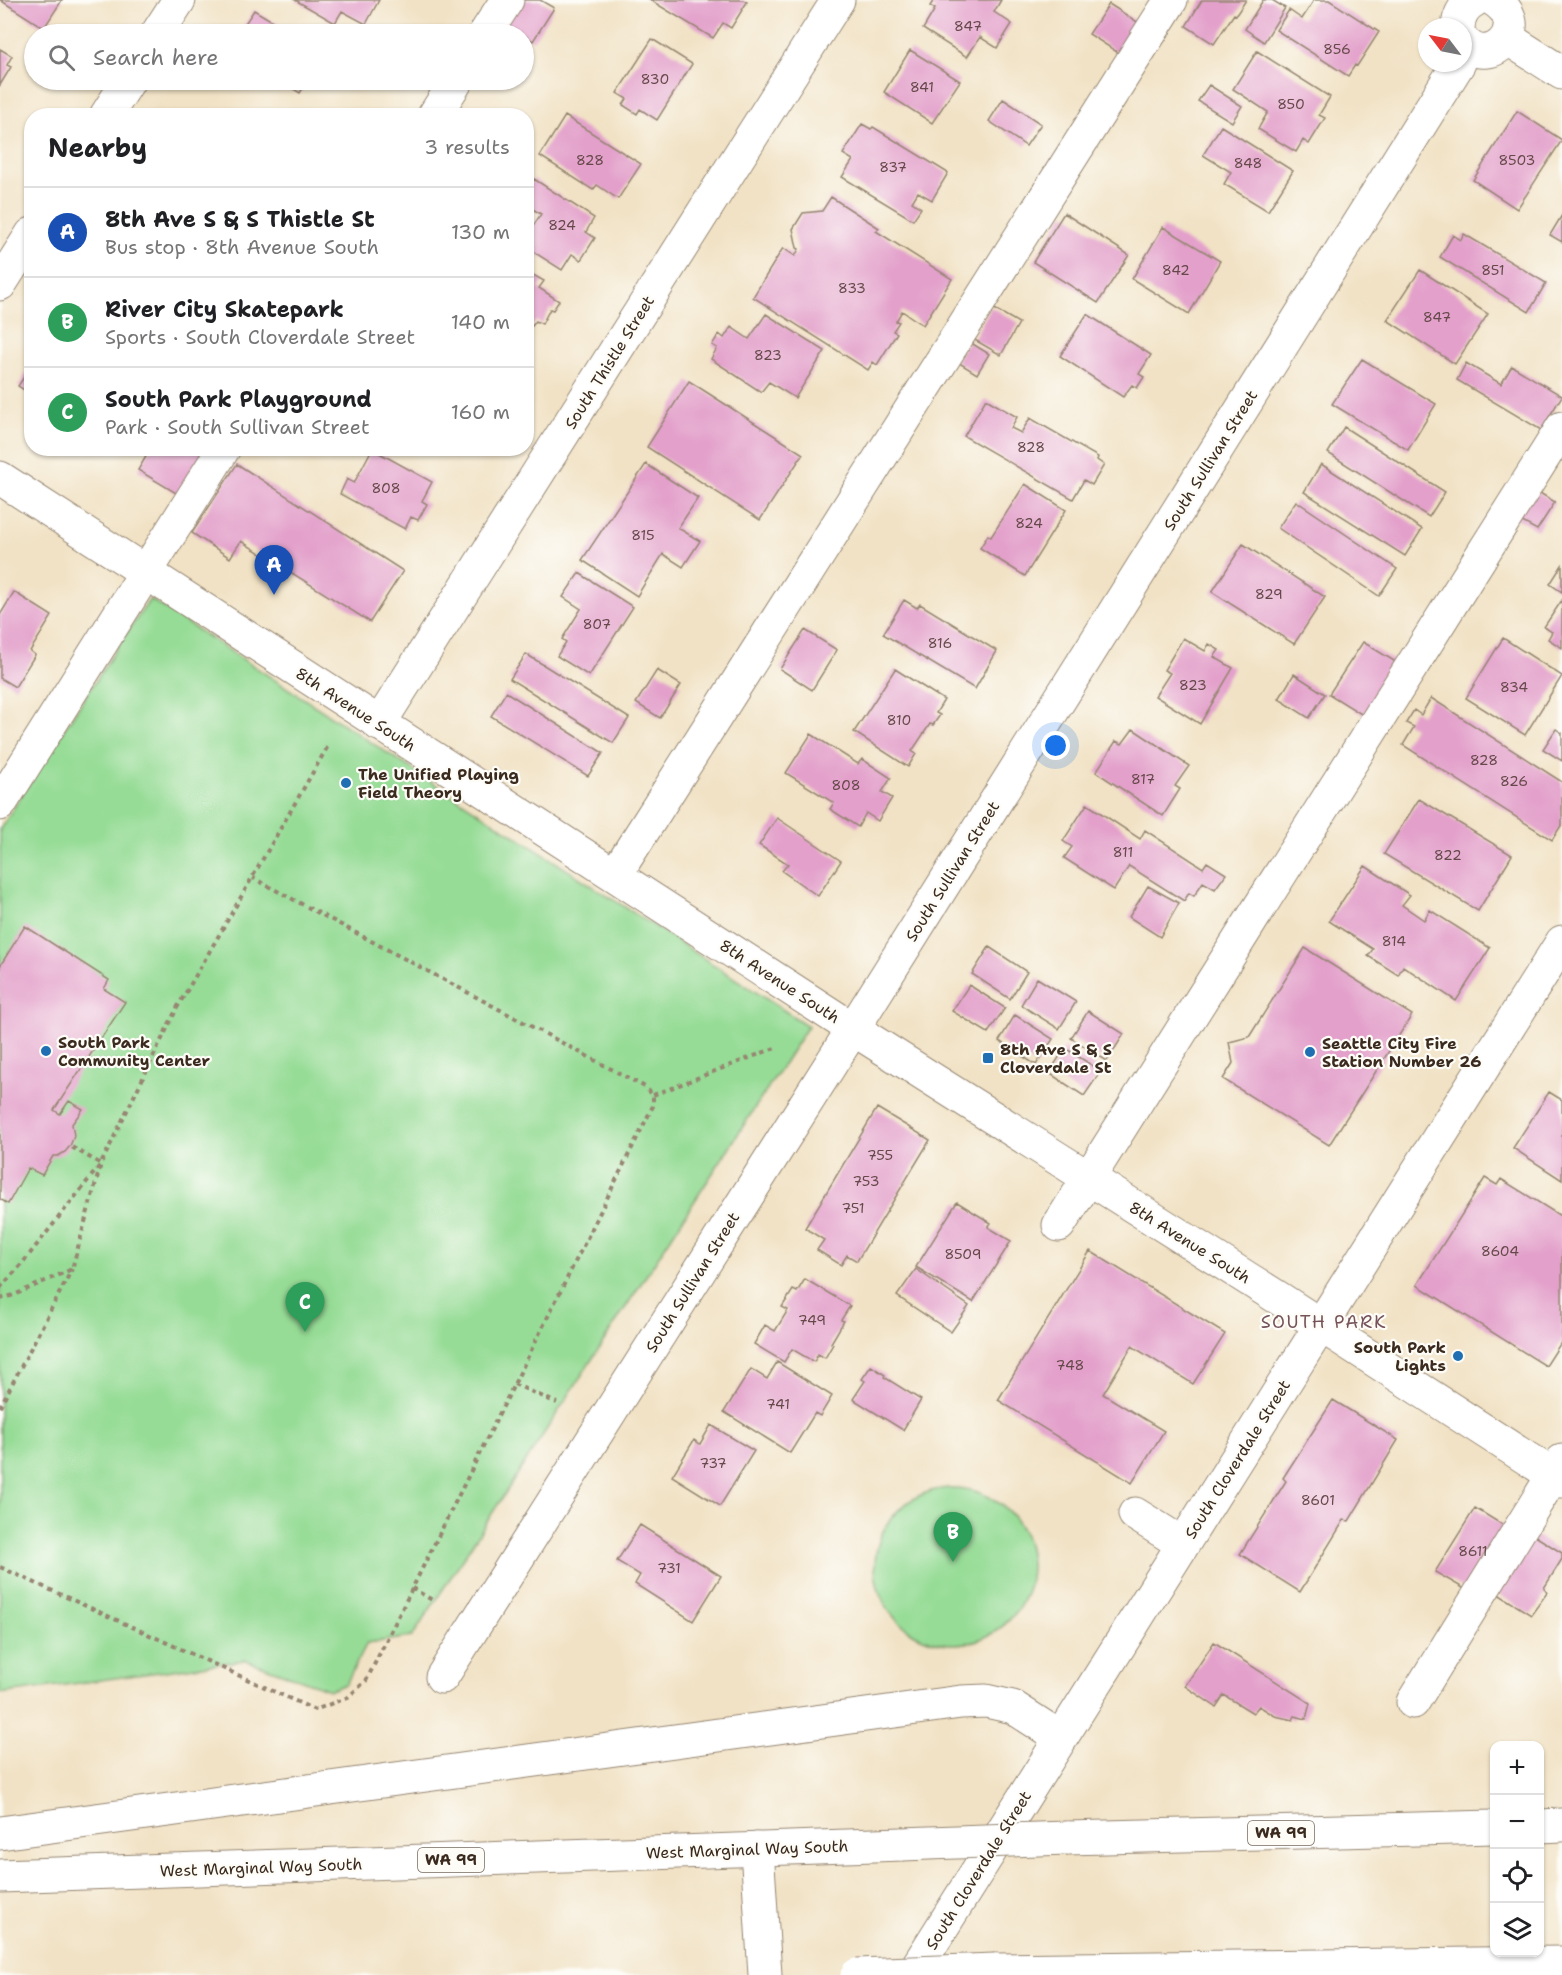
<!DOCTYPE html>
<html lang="en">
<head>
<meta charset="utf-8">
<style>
	:root { --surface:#fff; --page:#f6f6f6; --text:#202124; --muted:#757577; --line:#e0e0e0; --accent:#111827 }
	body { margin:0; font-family:"Shantell Sans",sans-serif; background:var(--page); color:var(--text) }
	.controls { position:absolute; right:18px; bottom:18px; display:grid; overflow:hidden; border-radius:12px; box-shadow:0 2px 4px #0004 }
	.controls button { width:54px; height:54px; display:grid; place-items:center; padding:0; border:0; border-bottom:2px solid var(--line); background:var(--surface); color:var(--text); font:30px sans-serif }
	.compass { position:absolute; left:1418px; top:18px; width:54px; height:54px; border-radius:50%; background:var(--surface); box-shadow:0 2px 4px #0004; rotate:302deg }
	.you { position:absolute; left:1056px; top:746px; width:21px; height:21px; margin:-15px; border:4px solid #fff; border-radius:50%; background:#1a73e8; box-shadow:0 0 0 9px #1a73e833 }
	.badge { display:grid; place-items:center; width:39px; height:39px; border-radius:50%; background:var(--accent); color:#fff; font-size:20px; font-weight:700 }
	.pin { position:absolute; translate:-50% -50px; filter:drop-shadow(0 2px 3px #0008) }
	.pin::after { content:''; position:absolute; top:32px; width:21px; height:18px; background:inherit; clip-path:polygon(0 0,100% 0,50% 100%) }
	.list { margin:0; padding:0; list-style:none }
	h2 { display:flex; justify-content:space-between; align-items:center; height:78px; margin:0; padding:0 24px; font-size:26px }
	h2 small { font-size:20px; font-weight:400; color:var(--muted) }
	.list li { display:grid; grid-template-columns:39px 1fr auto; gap:18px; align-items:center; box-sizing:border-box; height:90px; padding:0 24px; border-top:2px solid var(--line) }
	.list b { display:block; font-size:22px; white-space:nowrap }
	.list p { margin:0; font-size:20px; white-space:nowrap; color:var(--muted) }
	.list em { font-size:20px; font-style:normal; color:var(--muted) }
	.icon { flex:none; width:33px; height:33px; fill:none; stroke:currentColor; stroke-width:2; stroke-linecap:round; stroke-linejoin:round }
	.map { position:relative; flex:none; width:1562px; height:1975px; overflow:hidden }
	.search { position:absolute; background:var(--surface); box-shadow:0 2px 4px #0004; left:24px; top:24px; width:510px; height:66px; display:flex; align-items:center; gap:15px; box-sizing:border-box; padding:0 21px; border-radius:33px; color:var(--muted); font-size:22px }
	.panel { position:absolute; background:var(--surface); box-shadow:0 2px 4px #0004; left:24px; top:108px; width:510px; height:348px; border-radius:24px }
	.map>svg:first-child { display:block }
	.green { fill:#96dc96; stroke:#68835a; stroke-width:1.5 }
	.building { fill:#e3a0cb }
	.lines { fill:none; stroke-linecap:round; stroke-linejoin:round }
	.minor-casing { stroke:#968672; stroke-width:35 }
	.major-casing { stroke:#968672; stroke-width:35 }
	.highway-casing { stroke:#968672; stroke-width:35 }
	.path { stroke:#968672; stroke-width:4; stroke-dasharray:4.5 4.5; stroke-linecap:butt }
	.minor { stroke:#fff; stroke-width:33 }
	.major { stroke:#fff; stroke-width:33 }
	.highway { stroke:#fff; stroke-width:33 }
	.highway-bridge-casing { stroke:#968672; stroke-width:35; stroke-linecap:butt }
	.highway-bridge { stroke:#fff; stroke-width:33 }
	.poi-dot { fill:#1f6fb2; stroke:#fdfcf7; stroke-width:2 }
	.labels { text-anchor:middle; stroke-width:4.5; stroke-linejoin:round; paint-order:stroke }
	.number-label { font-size:14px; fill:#654849 }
	.shield { fill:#fdfcf7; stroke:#75695f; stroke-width:1.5 }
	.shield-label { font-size:15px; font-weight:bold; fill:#3b2a1e }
	.street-label { font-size:16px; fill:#3b2a1e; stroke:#fdfcf7 }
	.poi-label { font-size:16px; font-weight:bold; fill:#3b2a1e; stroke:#fdfcf7; text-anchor:start }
	.neighbourhood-label { font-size:18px; letter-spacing:1.5px; fill:#76535b; stroke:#fdfcf7 }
</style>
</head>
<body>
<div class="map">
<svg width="1562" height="1975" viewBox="0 0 1562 1975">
	<rect width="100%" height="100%" fill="#fdfcf7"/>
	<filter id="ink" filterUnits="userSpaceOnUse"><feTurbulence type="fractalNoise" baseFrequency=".0167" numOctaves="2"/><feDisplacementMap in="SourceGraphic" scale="12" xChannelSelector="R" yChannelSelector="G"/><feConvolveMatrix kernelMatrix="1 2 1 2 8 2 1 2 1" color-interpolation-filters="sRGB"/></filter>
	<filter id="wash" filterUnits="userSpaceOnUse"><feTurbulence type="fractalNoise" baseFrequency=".008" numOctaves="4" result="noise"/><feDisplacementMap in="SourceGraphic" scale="24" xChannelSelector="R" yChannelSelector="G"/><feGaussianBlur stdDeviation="1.35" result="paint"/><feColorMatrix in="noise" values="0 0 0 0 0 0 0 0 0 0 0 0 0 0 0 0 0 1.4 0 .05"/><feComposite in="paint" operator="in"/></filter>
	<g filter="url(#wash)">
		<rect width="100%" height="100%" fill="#f1e2c5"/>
		<path class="green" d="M 150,599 L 808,1026 L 412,1637 L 367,1643 L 346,1684 L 330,1690 L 245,1660 L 0,1694 L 0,829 L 122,640 Z
			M875 1566a78 78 0 1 1 156 0a78 78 0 1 1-156 0Z"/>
		<g id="blocks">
			<path class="building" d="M 0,0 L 62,0 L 44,28 Z
				M 295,0 L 379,0 L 366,24 L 342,11 L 335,23 Z
				M 520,0 L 540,0 L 554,8 L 533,41 L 505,24 Z
				M 650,0 L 743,0 L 747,2 L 731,28 L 723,23 L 713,38 Z
				M 934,0 L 1001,0 L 994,12 L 1012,24 L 997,48 L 980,37 L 967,57 L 923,29 L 935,9 L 930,6 Z
				M 1202,0 L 1246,0 L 1236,15 L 1234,14 L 1214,44 L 1186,26 Z
				M 1263,0 L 1272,0 L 1285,8 L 1264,42 L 1245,29 Z
				M 1314,0 L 1329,0 L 1379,32 L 1357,66 L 1355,65 L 1348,76 L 1276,30 L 1289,10 L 1302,19 Z
				M 1109,4 L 1139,23 L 1120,54 L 1089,34 Z
				M 254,10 L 294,34 L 238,34 Z
				M 652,39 L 692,64 L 657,120 L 640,109 L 637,114 L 623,105 L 627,99 L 617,93 Z
				M 0,49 L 12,56 L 7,65 L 11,67 L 0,85 Z
				M 910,50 L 960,81 L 932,123 L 884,92 Z
				M 1257,51 L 1330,97 L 1319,115 L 1325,118 L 1309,144 L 1303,140 L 1296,152 L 1258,129 L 1268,112 L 1233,89 Z
				M 268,80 L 308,80 L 300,93 L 280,81 L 277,85 Z
				M 1209,85 L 1242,106 L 1232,122 L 1198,101 Z
				M 1003,99 L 1041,124 L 1026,146 L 989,121 Z
				M 1517,111 L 1562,140 L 1517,209 L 1473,180 Z
				M 565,116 L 641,164 L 618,199 L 597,185 L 593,190 L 540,156 Z
				M 862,124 L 871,129 L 873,127 L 948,173 L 932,200 L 918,192 L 912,202 L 921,208 L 913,220 L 842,177 L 853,160 L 843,154 Z
				M 1221,126 L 1293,171 L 1268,211 L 1224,184 L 1231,172 L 1203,155 Z
				M 534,179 L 594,218 L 586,232 L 595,238 L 581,260 L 572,254 L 562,270 L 526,247 L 526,237 L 541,214 L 526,205 L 526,190 Z
				M 831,197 L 879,228 L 876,231 L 952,279 L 923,325 L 902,311 L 896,321 L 899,322 L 893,331 L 897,333 L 877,365 L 873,362 L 868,370 L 753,297 L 783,248 L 795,256 L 799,249 L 797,248 L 793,229 L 803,213 L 822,211 Z
				M 1064,213 L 1129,255 L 1098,303 L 1033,262 Z
				M 1562,215 L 1562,242 L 1550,235 Z
				M 1163,227 L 1220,261 L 1189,314 L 1132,279 Z
				M 1464,234 L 1546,283 L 1529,312 L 1440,257 L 1453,235 L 1461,240 Z
				M 1420,270 L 1488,314 L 1455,364 L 1387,320 Z
				M 526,271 L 544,281 L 539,288 L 559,301 L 553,310 L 550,309 L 542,324 L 536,321 L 532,326 L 526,323 Z
				M 991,307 L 1019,323 L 1001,355 L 973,339 Z
				M 766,314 L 825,351 L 795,398 L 769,382 L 761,392 L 711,359 L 717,348 L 712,345 L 719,334 L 724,338 L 731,327 L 749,339 Z
				M 1087,314 L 1151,355 L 1139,374 L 1144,377 L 1137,388 L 1132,385 L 1123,397 L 1060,356 Z
				M 968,341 L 989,354 L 977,374 L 956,361 Z
				M 1362,359 L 1436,404 L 1408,450 L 1332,404 Z
				M 1466,363 L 1501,384 L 1512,366 L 1562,396 L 1541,430 L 1457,380 Z
				M 32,365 L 32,395 L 18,386 Z
				M 689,381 L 803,454 L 760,520 L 647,447 Z
				M 986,399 L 1017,417 L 1011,428 L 1021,433 L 1030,418 L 1098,457 L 1097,460 L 1104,465 L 1092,485 L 1084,480 L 1073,499 L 964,436 Z
				M 1344,427 L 1445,492 L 1429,517 L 1328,453 Z
				M 151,448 L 209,448 L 181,496 L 138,470 Z
				M 372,449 L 432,482 L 422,501 L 427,504 L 418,520 L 411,517 L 405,529 L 340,494 L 347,479 L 354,483 Z
				M 237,464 L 403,571 L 370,622 L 241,541 L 230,558 L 192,533 Z
				M 646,464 L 698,498 L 678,528 L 700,541 L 683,567 L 663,554 L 637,596 L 582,560 Z
				M 1321,464 L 1422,529 L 1405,556 L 1304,492 Z
				M 1025,484 L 1066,510 L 1025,576 L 980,548 L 988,535 L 991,537 Z
				M 1533,489 L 1555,502 L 1537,530 L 1515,518 Z
				M 1296,501 L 1397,569 L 1379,596 L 1278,528 Z
				M 1243,544 L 1325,597 L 1294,644 L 1212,592 Z
				M 1562,565 L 1562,592 L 1550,584 Z
				M 579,573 L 633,607 L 589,676 L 557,656 L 566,642 L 562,639 L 581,609 L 563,597 Z
				M 14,592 L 52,616 L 30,651 L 35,655 L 15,687 L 0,678 L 0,615 Z
				M 904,600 L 917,608 L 920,604 L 997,651 L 975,689 L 883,634 Z
				M 1562,600 L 1562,648 L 1548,639 L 1552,632 L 1544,627 Z
				M 805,630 L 837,650 L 812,690 L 780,669 Z
				M 1183,638 L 1205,651 L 1209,644 L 1219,650 L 1214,657 L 1233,668 L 1200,724 L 1155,696 L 1170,673 L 1164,670 Z
				M 1503,638 L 1562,676 L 1525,735 L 1466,698 Z
				M 1363,642 L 1399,664 L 1366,717 L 1329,694 Z
				M 526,654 L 629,718 L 613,743 L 510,679 Z
				M 895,669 L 944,700 L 936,713 L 940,715 L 933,725 L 930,724 L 912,751 L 916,754 L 908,767 L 854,732 Z
				M 657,670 L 681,685 L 660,718 L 636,703 Z
				M 1294,674 L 1325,694 L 1309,718 L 1279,699 Z
				M 506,692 L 603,753 L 588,776 L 491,716 Z
				M 1431,698 L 1562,782 L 1562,824 L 1552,840 L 1403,745 L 1414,727 L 1406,723 L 1414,710 L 1421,715 Z
				M 1133,729 L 1189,766 L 1175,786 L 1180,789 L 1163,816 L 1096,772 L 1116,741 L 1122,744 Z
				M 1556,729 L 1562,733 L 1562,761 L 1543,749 Z
				M 811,734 L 858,764 L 862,759 L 891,778 L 882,792 L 892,798 L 878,821 L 866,813 L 858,827 L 830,809 L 834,803 L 786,773 Z
				M 1419,799 L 1512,855 L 1478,911 L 1384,854 Z
				M 1087,804 L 1140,839 L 1145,830 L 1203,868 L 1207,862 L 1226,874 L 1215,889 L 1203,882 L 1194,896 L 1189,893 L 1184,901 L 1129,866 L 1114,890 L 1064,858 L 1072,847 L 1063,841 Z
				M 777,818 L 841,861 L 818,896 L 782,871 L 788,864 L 759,845 Z
				M 1365,866 L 1410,895 L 1402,905 L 1424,920 L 1430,910 L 1490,948 L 1456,1001 L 1403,966 L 1398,975 L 1368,956 L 1373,949 L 1329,921 Z
				M 1148,886 L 1179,903 L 1160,937 L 1129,917 Z
				M 25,926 L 109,980 L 104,989 L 125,1002 L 54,1110 L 60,1114 L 69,1101 L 83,1109 L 72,1124 L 74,1136 L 70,1146 L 65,1152 L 58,1156 L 53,1156 L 42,1175 L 28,1168 L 8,1204 L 0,1199 L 0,966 Z
				M 989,947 L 1027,972 L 1010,999 L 972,974 Z
				M 1305,948 L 1412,1015 L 1329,1145 L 1223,1079 L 1233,1063 L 1229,1042 L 1249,1037 Z
				M 1037,978 L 1076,1002 L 1059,1029 L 1021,1005 Z
				M 969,985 L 1005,1008 L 988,1033 L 952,1011 Z
				M 1088,1011 L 1124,1034 L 1107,1061 L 1071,1038 Z
				M 1015,1015 L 1053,1039 L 1036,1065 L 999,1041 Z
				M 1065,1048 L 1101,1071 L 1084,1096 L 1049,1073 Z
				M 1549,1092 L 1562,1100 L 1562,1180 L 1513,1148 Z
				M 877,1108 L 930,1140 L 857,1261 L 847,1255 L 841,1265 L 817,1250 L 824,1240 L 805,1228 Z
				M 1485,1178 L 1497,1185 L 1501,1179 L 1562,1217 L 1562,1341 L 1546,1366 L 1417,1285 Z
				M 957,1202 L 991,1223 L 988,1227 L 1011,1241 L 973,1302 L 916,1267 Z
				M 1090,1251 L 1225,1334 L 1193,1384 L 1132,1346 L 1103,1394 L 1164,1431 L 1132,1483 L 998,1400 Z
				M 916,1269 L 969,1306 L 951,1332 L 897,1296 Z
				M 805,1279 L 850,1306 L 841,1320 L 844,1321 L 831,1343 L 833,1344 L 825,1358 L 818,1354 L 814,1362 L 792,1349 L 784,1362 L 754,1344 L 765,1325 L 775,1331 L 788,1310 L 782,1307 L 793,1290 L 797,1292 Z
				M 777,1362 L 832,1396 L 820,1416 L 815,1413 L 790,1453 L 724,1412 L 751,1369 L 767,1379 Z
				M 871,1366 L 885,1375 L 884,1377 L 921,1400 L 903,1430 L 853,1399 L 865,1381 L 862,1379 Z
				M 1333,1400 L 1398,1440 L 1349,1521 L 1344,1520 L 1300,1592 L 1240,1554 L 1286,1481 L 1283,1478 Z
				M 711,1425 L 754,1451 L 720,1506 L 672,1476 L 694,1440 L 700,1444 Z
				M 1475,1508 L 1511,1530 L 1470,1592 L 1435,1572 Z
				M 640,1525 L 721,1576 L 693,1621 L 635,1584 L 640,1575 L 617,1561 Z
				M 1532,1534 L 1562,1553 L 1562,1559 L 1544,1588 L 1547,1593 L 1531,1615 L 1495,1592 Z
				M 1214,1642 L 1310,1703 L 1306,1719 L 1295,1716 L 1293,1720 L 1275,1716 L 1259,1706 L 1253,1713 L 1224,1695 L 1216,1707 L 1185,1686 Z"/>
		</g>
	</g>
	<g filter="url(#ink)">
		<use href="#blocks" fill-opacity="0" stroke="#968672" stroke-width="1.5"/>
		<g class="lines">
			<defs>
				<path id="minor" d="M 1458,27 C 1459,14 1464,6 1475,0
					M 157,34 L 179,0
					M 485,34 L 507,0
					M 1507,38 L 1562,73
					M 1463,40 C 1488,73 1535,26 1494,0
					M 106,116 L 129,80
					M 434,116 L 457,80
					M 0,284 L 32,234
					M 0,478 L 853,1029 L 1280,1299 L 1562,1481
					M 379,724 L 838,0
					M 0,804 L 224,448
					M 615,875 L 1171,0
					M 1059,1225 L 1562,428
					M 1135,1514 L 1183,1544
					M 442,1677 L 853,1029 L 1459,63
					M 1413,1702 L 1562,1461
					M 757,1849 L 765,1975"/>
				<path id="major" d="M 912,1975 L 1562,942"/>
				<path id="highway" d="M 1540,1826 L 1562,1825
					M 0,1833 L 961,1702 L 986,1701 L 1013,1707 L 1061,1738
					M 1067,1838 L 1494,1827
					M 0,1876 L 902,1844
					M 995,1970 L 1562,1963"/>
			</defs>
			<use href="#minor" class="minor-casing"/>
			<use href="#major" class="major-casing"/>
			<use href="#highway" class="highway-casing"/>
			<path class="path" d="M 653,1095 L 775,1048
				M 0,1288 L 21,1265 L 101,1164 L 70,1146
				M 0,1299 L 14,1295 L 72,1269 L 101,1164 L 177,1008 L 328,746
				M 514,1384 L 557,1403
				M 0,1407 L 72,1269
				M 0,1567 L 315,1710 L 348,1697 L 366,1681 L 653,1106 L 653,1095 L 645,1087 L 253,878
				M 412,1588 L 432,1600"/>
			<use href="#minor" class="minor"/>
			<use href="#major" class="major"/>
			<use href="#highway" class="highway"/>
			<defs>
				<path id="highway-bridge" d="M 902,1844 L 1067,1838
					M 857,1975 L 995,1970"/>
			</defs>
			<use href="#highway-bridge" class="highway-bridge-casing"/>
			<use href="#highway-bridge" class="highway-bridge"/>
		</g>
	</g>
	<g class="poi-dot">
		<circle cx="346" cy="783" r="6"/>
		<circle cx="46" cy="1051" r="6"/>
		<circle cx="1310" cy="1052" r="6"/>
		<rect x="982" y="1052" width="12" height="12" rx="3"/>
		<circle cx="1458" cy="1356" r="6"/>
	</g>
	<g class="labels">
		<g class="number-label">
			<text x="968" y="31">847</text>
			<text x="1337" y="54">856</text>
			<text x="655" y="84">830</text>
			<text x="922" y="92">841</text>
			<text x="1291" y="109">850</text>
			<text x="590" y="165">828</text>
			<text x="1517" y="165">8503</text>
			<text x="1248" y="168">848</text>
			<text x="893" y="172">837</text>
			<text x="562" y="230">824</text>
			<text x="1176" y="275">842</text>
			<text x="1493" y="275">851</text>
			<text x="852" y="293">833</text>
			<text x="1437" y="322">847</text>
			<text x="768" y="360">823</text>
			<text x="1031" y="452">828</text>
			<text x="386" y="493">808</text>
			<text x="1029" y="528">824</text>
			<text x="643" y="540">815</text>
			<text x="1269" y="599">829</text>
			<text x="597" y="629">807</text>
			<text x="940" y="648">816</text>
			<text x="1193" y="690">823</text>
			<text x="1514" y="692">834</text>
			<text x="899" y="725">810</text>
			<text x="1484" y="765">828</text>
			<text x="1143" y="784">817</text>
			<text x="1514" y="786">826</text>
			<text x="846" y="790">808</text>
			<text x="1123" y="857">811</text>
			<text x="1448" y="860">822</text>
			<text x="1394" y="946">814</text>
			<text x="880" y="1160">755</text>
			<text x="866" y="1186">753</text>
			<text x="853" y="1213">751</text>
			<text x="1500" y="1256">8604</text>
			<text x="963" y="1259">8509</text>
			<text x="812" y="1325">749</text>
			<text x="1070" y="1370">748</text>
			<text x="778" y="1409">741</text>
			<text x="713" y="1468">737</text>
			<text x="1318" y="1505">8601</text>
			<text x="1473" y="1556">8611</text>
			<text x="669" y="1573">731</text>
		</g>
		<g class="shield">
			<rect x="1248" y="1821" width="66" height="24" rx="4.5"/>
			<rect x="418" y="1848" width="66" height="24" rx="4.5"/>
		</g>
		<g class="shield-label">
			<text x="1281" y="1838">WA 99</text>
			<text x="451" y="1865">WA 99</text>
		</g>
		<g class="street-label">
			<text transform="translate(609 362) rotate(-58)" y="6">South Thistle Street</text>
			<text transform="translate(1210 460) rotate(-58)" y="6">South Sullivan Street</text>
			<text transform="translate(356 709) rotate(33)" y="6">8th Avenue South</text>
			<text transform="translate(952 871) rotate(-58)" y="6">South Sullivan Street</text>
			<text transform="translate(780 981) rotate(33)" y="6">8th Avenue South</text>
			<text transform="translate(1190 1242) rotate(32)" y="6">8th Avenue South</text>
			<text transform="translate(692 1282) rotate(-58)" y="6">South Sullivan Street</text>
			<text transform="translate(1237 1459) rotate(-58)" y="6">South Cloverdale Street</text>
			<text transform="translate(747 1849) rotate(-2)" y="6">West Marginal Way South</text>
			<text transform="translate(261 1867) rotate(-2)" y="6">West Marginal Way South</text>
			<text transform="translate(978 1870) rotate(-58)" y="6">South Cloverdale Street</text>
		</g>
		<g class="poi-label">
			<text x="358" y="780">The Unified Playing<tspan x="358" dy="18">Field Theory</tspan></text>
			<text x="58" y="1048">South Park<tspan x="58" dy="18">Community Center</tspan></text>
			<text x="1322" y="1049">Seattle City Fire<tspan x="1322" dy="18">Station Number 26</tspan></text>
			<text x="1000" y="1055">8th Ave S &amp; S<tspan x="1000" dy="18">Cloverdale St</tspan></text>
			<text x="1446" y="1353" text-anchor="end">South Park<tspan x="1446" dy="18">Lights</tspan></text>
		</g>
		<g class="neighbourhood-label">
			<text x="1324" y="1328">SOUTH PARK</text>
		</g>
	</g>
</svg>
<div class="controls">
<button>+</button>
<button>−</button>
<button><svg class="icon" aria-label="locate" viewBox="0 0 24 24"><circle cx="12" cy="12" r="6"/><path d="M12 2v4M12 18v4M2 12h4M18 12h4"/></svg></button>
<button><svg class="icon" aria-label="layers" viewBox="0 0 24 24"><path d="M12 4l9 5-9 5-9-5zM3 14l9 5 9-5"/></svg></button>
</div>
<svg class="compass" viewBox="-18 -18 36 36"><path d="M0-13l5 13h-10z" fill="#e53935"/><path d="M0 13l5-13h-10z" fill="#757577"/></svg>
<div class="you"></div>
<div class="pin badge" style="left:274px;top:595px;background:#1a4fb4">A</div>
<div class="pin badge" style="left:953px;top:1562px;background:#2e9e5b">B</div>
<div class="pin badge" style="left:305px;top:1332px;background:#2e9e5b">C</div>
<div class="search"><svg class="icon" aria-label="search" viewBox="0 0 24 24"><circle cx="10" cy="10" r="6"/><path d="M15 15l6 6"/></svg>Search here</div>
<section class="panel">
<h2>Nearby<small>3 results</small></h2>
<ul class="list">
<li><span class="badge" style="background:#1a4fb4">A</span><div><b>8th Ave S &amp; S Thistle St</b><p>Bus stop · 8th Avenue South</p></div><em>130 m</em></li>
<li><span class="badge" style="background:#2e9e5b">B</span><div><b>River City Skatepark</b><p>Sports · South Cloverdale Street</p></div><em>140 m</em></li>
<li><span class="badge" style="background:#2e9e5b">C</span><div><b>South Park Playground</b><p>Park · South Sullivan Street</p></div><em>160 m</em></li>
</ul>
</section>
</div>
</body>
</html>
